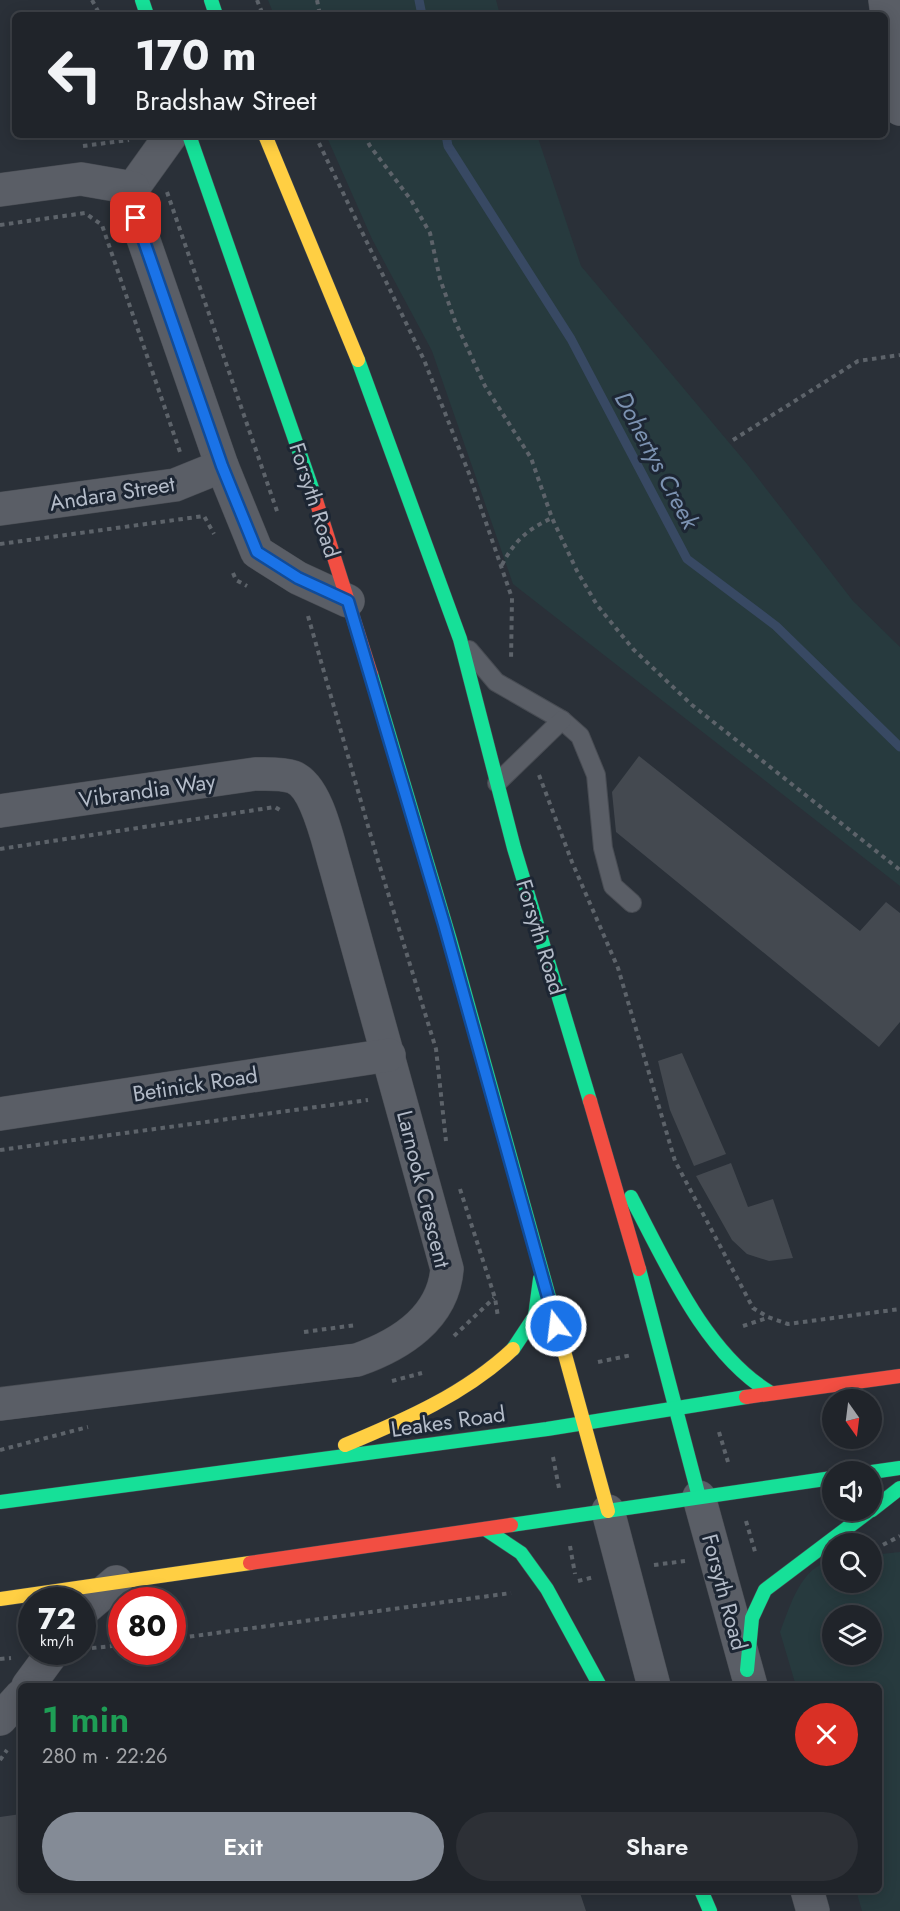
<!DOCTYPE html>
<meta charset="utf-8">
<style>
body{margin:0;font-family:Jost,sans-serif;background:#2d3036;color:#f1f3f6;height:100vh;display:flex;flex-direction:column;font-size:22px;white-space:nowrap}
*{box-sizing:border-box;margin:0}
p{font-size:20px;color:#a2a4a8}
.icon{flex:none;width:33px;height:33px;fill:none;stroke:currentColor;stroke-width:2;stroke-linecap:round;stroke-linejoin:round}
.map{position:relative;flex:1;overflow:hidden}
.details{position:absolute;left:18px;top:1683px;width:864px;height:210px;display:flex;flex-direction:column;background:#20242a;border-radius:9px;box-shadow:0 3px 15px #0003,0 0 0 2px #3d4147}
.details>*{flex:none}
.hud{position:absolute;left:12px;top:12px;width:876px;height:126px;border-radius:9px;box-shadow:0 3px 15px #0003,0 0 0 2px #3d4147;background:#20242a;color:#f1f3f6;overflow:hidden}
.needle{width:39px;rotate:166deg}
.tools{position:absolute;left:822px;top:1389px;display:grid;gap:12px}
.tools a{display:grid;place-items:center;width:60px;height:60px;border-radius:50%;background:#20242a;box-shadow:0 3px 15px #0003,0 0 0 2px #3d4147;font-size:30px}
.speed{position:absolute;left:18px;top:1587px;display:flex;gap:12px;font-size:30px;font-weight:700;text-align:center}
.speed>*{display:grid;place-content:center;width:78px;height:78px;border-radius:50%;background:#20242a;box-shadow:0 3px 15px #0003,0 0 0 2px #3d4147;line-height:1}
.speed small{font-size:15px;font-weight:400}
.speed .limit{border:9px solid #d22;background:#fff;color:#111}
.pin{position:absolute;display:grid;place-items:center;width:51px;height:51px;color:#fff;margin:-26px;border-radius:12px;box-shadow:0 3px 9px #0006}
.me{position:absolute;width:66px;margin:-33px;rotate:345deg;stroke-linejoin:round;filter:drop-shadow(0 0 4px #0008)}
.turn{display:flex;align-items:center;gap:21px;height:126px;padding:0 24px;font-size:27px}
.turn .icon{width:78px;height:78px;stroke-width:2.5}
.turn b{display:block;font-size:42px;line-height:51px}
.round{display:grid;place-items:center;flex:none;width:63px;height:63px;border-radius:32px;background:#2d3036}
.summary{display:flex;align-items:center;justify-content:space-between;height:102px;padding:0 24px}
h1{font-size:36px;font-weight:600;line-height:45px;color:#1e9e55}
.cta{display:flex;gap:12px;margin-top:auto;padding:12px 24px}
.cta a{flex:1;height:69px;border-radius:36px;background:#848b96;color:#fff;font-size:24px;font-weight:600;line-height:69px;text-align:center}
.cta a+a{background:#2d3036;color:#f1f3f6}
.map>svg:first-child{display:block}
.green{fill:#273a3e;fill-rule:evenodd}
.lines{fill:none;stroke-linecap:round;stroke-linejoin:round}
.stream{stroke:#384963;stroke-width:9}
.building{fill:#444950}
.lane-casing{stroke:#484c53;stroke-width:20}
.street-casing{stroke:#484c53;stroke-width:34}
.fast-casing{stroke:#474c53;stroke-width:15}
.slow-casing{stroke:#474c53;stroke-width:15}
.jam-casing{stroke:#474c53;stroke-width:15}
.path{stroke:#5d636a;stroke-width:4;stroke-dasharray:4.5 4.5;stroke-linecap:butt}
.lane{stroke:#5a5e66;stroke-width:18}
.street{stroke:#5a5e66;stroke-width:33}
.fast{stroke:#16e098;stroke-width:14}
.slow{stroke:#ffcf43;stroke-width:14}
.jam{stroke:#f24e42;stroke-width:14}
.route-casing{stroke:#114b97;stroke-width:15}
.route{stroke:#1a73e8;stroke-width:10}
.labels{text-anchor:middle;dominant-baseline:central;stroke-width:6;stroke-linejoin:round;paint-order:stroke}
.street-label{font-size:22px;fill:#b4bcc9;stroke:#1d2633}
.water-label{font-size:24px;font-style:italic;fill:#7c92b1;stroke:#1d2633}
</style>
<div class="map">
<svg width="900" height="1911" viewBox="0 0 900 1911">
<rect width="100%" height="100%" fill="#2a3038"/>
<g class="green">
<polygon points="268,0 496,0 500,15 274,15"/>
<polygon points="326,135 537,135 581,266 747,464 853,601 900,647 900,886 513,584 432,351 372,239"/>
<path d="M900,1552V1911H862L856,1890H879V1686H796L780,1632C790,1607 801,1565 832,1561V1582H872V1555ZM832,1616H872V1654H832Z"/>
</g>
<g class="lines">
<g class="stream">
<polyline points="419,0 422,15"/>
<polyline points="446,135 448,146 571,339 687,559 776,626 900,747"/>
</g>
</g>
<g class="building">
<polygon points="639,756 860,931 886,902 900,913 900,1022 879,1047 616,832 612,792"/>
<polygon points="682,1053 726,1154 694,1166 670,1110 658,1061"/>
<polygon points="731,1163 748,1207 773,1199 793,1258 769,1261 747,1254 732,1240 696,1176"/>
<polygon points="21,1814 21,1890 579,1890 586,1911 0,1911 0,1817"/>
</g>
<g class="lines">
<g class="lane-casing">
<g id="lane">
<polyline points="469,650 496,682 562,720 580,736 596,775 603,848 613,886 632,903"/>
<polyline points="497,783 562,720"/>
</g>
</g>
<g class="street-casing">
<g id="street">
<polyline points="885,0 900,109"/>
<polyline points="171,135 133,188 136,218 222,466 257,552 298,578 348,601"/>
<polyline points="0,190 81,179 133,188"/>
<polyline points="0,509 175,485 222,466"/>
<path d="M0,811L255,774C267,774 282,773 293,777C317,786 328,842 335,865L447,1269C443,1318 400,1345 357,1360L0,1404"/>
<polyline points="0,1114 389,1055"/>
<polyline points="699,1497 751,1686"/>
<polyline points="608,1511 654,1686"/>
<polyline points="82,1611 116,1582"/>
<polyline points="28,1686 53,1652"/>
<polyline points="0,1719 21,1696"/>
<polyline points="807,1890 813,1911"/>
</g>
</g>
<g class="fast-casing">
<g id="fast">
<polyline points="142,0 147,15"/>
<polyline points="211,0 216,15"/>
<polyline points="189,135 314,494"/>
<polyline points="358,360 460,639 514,848 590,1101"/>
<polyline points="371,674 450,940 556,1322"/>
<path d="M631,1197C666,1263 705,1354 771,1393"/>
<polyline points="639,1269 699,1497"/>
<polyline points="513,1349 535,1316 540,1279"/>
<polyline points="872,1472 900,1468"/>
<polyline points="0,1502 547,1429 746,1397"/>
<polyline points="872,1510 900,1488"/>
<polyline points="511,1525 832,1478"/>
<polyline points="485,1529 521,1553 547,1589 600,1686"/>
<polyline points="747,1670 752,1618 765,1590 871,1510"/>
<polyline points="701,1890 710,1911"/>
</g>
</g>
<g class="slow-casing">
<g id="slow">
<polyline points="265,135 358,360"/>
<polyline points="556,1322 608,1511"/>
<path d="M345,1445C405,1420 465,1394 513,1349"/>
<polyline points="0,1599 250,1563"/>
</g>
</g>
<g class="jam-casing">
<g id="jam">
<polyline points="314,494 371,674"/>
<polyline points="590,1101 639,1269"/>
<polyline points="746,1397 900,1376"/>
<polyline points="250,1563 511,1525"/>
</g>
</g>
<g class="path">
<polyline points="92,0 100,15"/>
<polyline points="257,0 263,15"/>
<polyline points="317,0 320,15"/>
<polyline points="315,135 424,360 470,476 512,598 511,661"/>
<polyline points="364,135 370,146 411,200 430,233 440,279 455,321 485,386 531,458 552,518 577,571 597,605 633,649 692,705 900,870"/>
<polyline points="83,146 129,140"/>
<polyline points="167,192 278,514"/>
<polyline points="0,225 85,213 102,225 180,452"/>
<polyline points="733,440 858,361 900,355"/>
<polyline points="0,544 204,516 214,534"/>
<path d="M502,565C514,541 528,529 552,518"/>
<polyline points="233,573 236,580 247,586"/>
<polyline points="308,616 376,854 436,1049 446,1141"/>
<polyline points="539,775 572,862 618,968 675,1161 753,1308 768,1317 788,1324 900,1309"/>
<polyline points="0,849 275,807 283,812"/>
<polyline points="0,1150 368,1100"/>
<polyline points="460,1189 495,1298 498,1317"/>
<polyline points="743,1326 767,1318"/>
<polyline points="304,1332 356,1325"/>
<polyline points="454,1336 494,1298"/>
<polyline points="598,1362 632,1355"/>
<polyline points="392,1381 422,1373"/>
<polyline points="719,1432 728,1462"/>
<polyline points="0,1450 88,1427"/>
<polyline points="553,1457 559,1488"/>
<polyline points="746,1521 756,1555"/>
<polyline points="570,1546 575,1574"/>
<polyline points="875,1549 900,1536"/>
<polyline points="654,1565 685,1561"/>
<polyline points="578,1581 594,1577"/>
<polyline points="172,1639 511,1593"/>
<polyline points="83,1649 122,1645"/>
<polyline points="0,1659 11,1658"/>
<polyline points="0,1760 7,1750"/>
</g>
<use href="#lane" class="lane"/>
<use href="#street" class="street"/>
<use href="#fast" class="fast"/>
<use href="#slow" class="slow"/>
<use href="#jam" class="jam"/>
</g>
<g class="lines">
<g class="route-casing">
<polyline id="route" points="136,218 222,466 257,552 298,578 348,601 444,924 556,1326"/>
</g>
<use href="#route" class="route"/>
</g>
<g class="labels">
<g class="street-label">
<text transform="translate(112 493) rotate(-9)">Andara Street</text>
<text transform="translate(315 500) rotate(72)">Forsyth Road</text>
<text transform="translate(147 790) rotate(-8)">Vibrandia Way</text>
<text transform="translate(541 937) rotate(73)">Forsyth Road</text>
<text transform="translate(195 1084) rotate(-9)">Betinick Road</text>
<text transform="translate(424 1189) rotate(76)">Larnook Crescent</text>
<text transform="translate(448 1421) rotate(-8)">Leakes Road</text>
<text transform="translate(725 1592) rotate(75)">Forsyth Road</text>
</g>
<g class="water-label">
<text transform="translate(657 460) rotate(62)">Dohertys Creek</text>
</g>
</g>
</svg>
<div class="tools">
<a><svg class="needle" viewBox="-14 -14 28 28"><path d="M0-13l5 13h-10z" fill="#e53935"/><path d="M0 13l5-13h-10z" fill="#a2a4a8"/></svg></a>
<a><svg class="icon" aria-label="sound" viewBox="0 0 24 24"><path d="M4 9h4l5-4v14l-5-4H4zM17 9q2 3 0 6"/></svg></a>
<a><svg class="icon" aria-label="search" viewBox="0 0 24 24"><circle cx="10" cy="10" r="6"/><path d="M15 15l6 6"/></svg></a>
<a><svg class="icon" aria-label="layers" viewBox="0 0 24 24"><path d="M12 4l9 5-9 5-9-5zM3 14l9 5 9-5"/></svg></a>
</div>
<div class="speed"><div>72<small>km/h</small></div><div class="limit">80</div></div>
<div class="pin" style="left:136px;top:218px;background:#d93025"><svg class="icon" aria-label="arrive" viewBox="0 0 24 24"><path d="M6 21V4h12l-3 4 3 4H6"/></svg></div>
<svg class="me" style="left:556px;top:1326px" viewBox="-20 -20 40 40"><circle r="17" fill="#1a73e8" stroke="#fff" stroke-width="3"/><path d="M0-11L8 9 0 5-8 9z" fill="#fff"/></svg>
<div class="hud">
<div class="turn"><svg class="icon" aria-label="left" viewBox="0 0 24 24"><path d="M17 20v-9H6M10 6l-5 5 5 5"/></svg><div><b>170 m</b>Bradshaw Street</div></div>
</div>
<section class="details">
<div class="summary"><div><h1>1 min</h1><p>280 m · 22:26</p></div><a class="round" style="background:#d93025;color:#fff"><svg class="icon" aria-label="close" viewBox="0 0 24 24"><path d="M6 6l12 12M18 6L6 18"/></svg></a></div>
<div class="cta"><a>Exit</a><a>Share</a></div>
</section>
</div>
